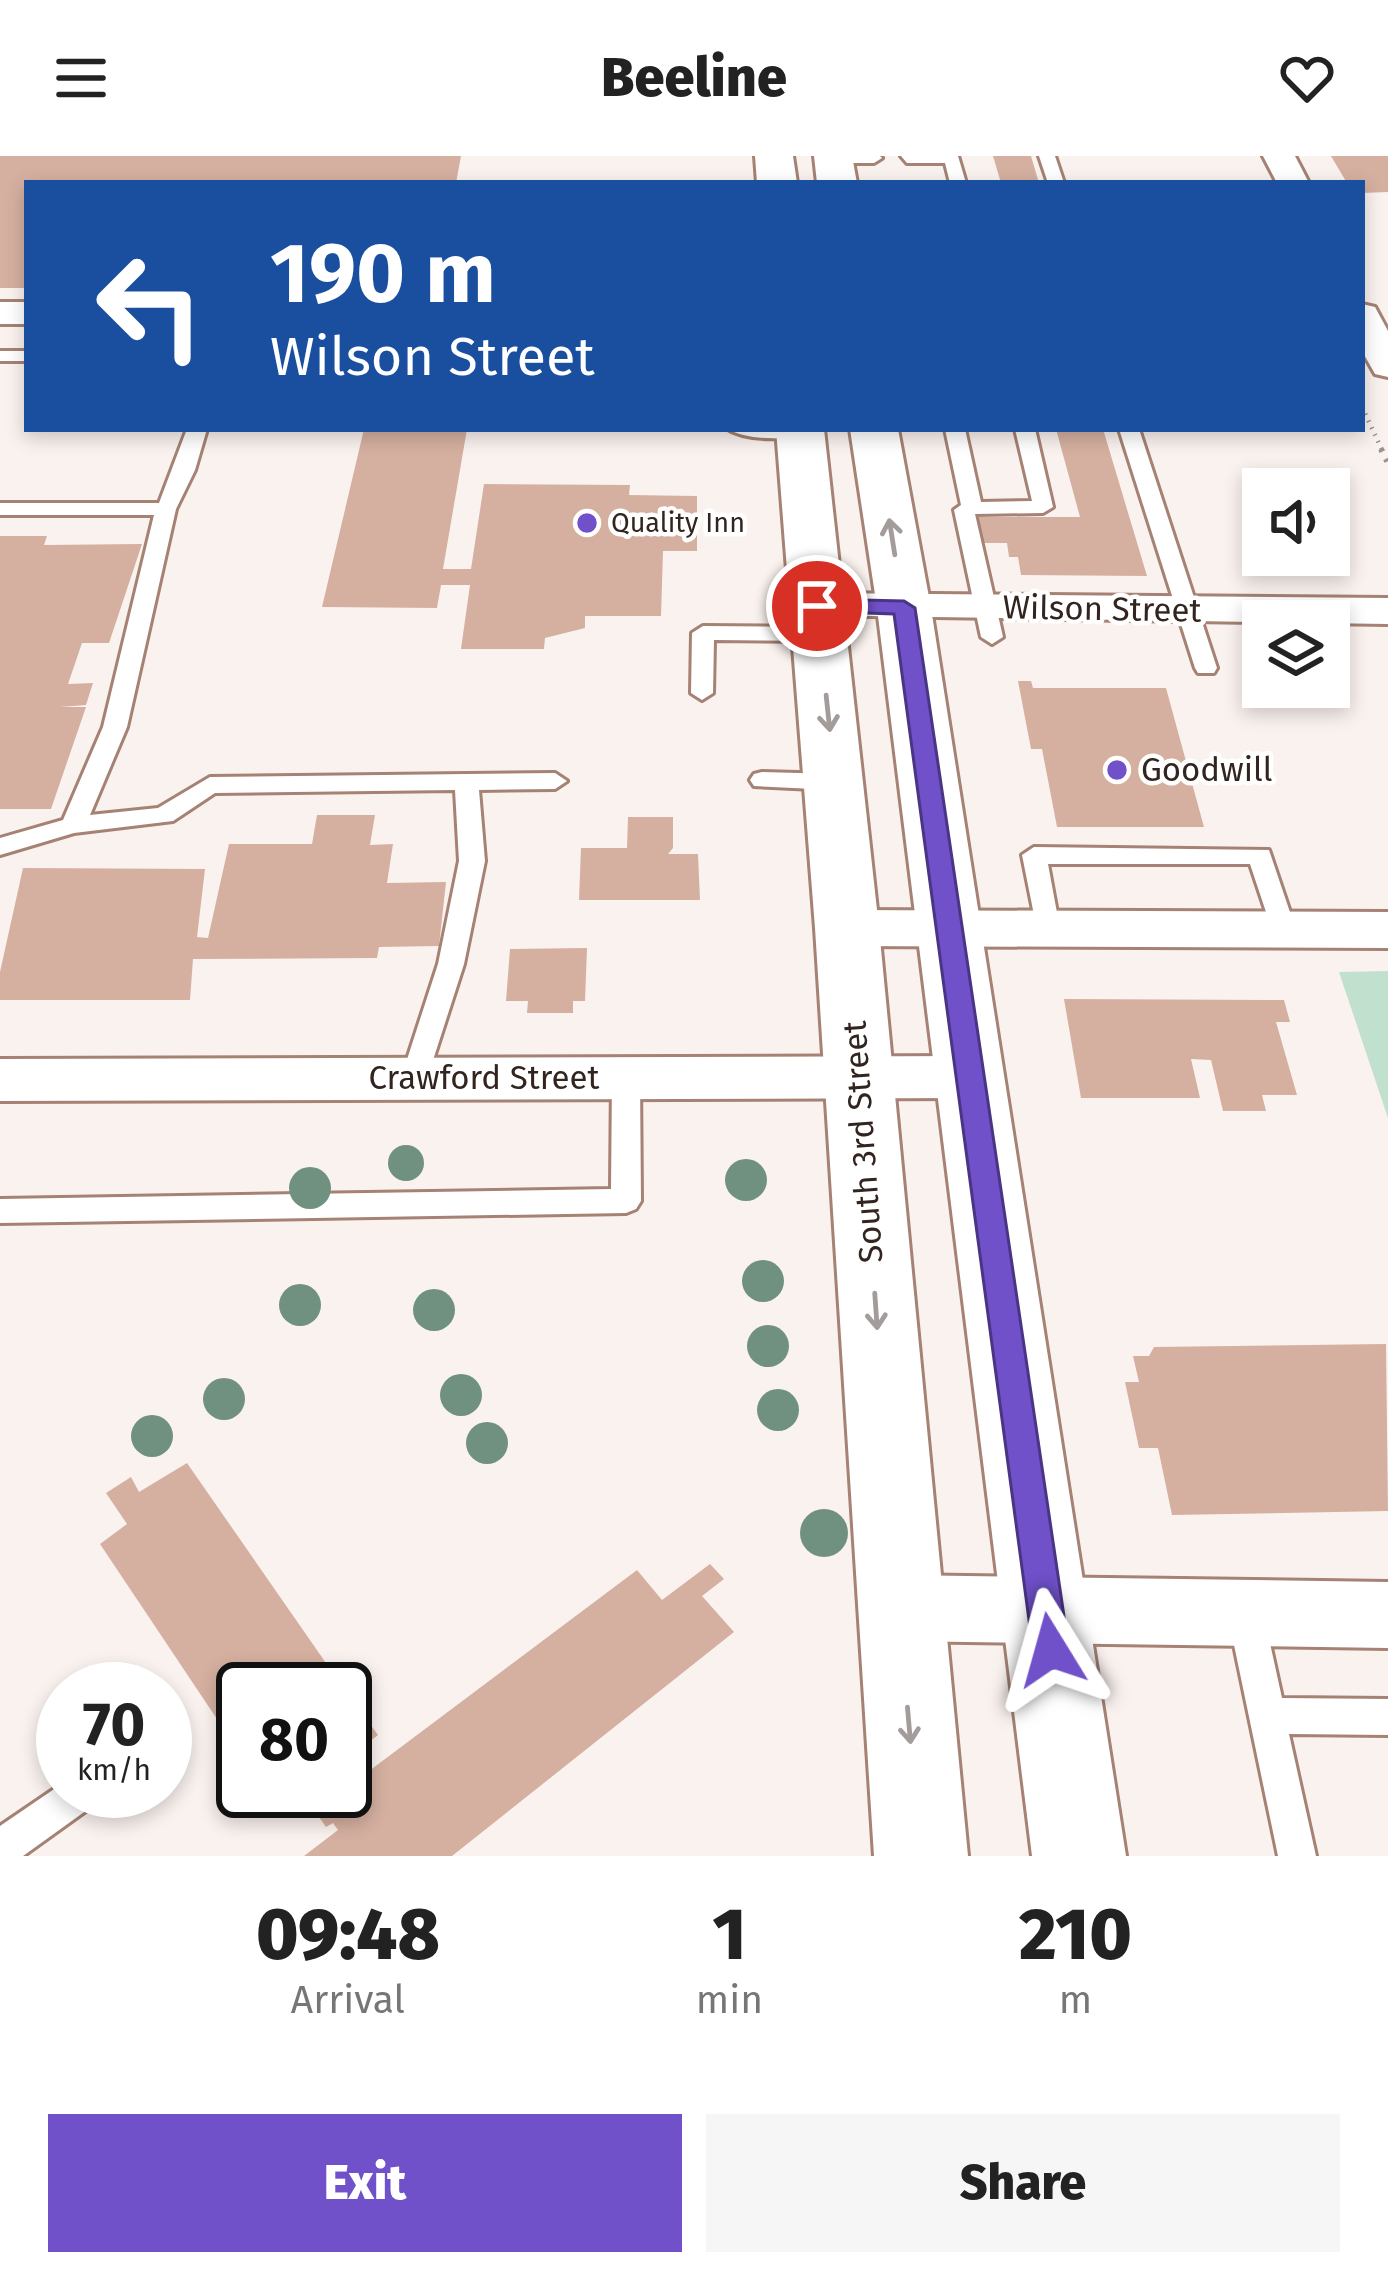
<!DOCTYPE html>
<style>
body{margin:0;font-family:"Fira Sans",sans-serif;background:#f6f6f6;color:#222;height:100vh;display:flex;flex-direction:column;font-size:45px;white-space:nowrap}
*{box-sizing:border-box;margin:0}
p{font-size:39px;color:#767676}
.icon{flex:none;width:66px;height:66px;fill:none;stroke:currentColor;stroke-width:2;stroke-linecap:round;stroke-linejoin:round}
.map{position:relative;height:1700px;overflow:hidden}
.drawer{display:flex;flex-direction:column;background:#fff;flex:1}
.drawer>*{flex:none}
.hud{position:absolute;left:24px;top:24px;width:1341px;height:252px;border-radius:0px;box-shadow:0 6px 18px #0003;background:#1a4fa0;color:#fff;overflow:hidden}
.buttons{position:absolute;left:1242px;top:312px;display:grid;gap:24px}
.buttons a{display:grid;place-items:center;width:108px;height:108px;border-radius:0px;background:#fff;box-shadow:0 6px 18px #0003;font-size:60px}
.speed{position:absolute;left:36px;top:1506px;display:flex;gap:24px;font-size:60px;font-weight:700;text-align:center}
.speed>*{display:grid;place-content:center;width:156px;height:156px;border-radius:50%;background:#fff;box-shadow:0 6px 18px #0003;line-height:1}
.speed small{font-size:30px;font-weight:400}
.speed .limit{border:6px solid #111;border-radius:18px;background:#fff;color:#111}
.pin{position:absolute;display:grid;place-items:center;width:102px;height:102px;color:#fff;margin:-51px;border:6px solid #fff;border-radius:50%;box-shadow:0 3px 12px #0007}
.me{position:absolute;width:132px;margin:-66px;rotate:352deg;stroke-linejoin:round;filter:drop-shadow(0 0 9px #0008)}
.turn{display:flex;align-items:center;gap:42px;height:252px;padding:0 48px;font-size:54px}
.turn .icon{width:156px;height:156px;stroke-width:2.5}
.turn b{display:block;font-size:84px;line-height:102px}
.eta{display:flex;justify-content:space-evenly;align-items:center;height:204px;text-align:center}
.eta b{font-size:72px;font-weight:800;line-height:84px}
.button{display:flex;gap:24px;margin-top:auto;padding:24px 48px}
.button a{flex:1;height:138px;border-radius:0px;background:#7051ca;color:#fff;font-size:48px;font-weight:800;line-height:138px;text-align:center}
.button a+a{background:#f6f6f6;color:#222}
header{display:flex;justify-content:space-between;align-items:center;height:156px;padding:0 48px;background:#fff;font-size:54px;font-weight:800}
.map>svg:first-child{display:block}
.green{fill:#c2e0ce}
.building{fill:#d5b0a0}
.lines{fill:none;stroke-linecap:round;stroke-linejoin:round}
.service-casing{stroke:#a58273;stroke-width:6}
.minor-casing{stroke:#a58273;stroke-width:6}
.trunk-casing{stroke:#a58273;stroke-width:6}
.path-far1{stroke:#9c918c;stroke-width:4.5;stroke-dasharray:1.5 6;stroke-linecap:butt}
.path{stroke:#9c918c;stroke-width:6;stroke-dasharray:3 8;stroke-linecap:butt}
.service{fill:#fff;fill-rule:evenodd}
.minor{fill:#fff;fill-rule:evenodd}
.trunk{fill:#fff;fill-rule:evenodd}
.tree{fill:#709080}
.oneway{stroke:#a39c9a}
.route{fill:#7051ca;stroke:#493583;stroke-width:3}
.poi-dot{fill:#7051ca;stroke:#fff;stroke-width:4.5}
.labels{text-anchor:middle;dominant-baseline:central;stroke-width:9;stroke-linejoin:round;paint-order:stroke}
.far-poi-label{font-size:27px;fill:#32241e;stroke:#fff;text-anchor:start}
.street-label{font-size:33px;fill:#32241e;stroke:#fff}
.poi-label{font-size:33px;fill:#32241e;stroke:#fff;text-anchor:start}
</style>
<header><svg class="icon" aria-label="menu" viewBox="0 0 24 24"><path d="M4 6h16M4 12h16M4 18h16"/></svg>Beeline<svg class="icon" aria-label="heart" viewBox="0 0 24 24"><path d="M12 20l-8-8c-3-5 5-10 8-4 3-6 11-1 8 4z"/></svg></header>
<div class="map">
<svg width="1388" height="1700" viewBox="0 0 1388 1700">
<rect width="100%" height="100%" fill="#faf2ef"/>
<polygon class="green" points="1388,815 1388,962 1339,816"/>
<g class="building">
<polygon points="0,0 461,0 456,27 27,27 27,132 0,132"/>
<polygon points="993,0 1031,0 1039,27 1001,27"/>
<polygon points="1331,0 1388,0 1388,36 1362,37 1362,27 1347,27"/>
<polygon points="364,273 467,273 443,413 471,413 484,328 630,329 629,339 697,340 697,395 663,395 661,460 585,460 585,472 545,482 544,493 461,493 470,429 441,429 437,452 322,451"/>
<polygon points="1056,273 1103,273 1147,420 1021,419 1018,401 1009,401 1007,387 973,387 967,361 1080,361"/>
<polygon points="0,380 47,380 44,389 142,388 109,487 82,487 68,528 93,527 86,549 60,551 86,551 51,653 0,653"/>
<polygon points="1018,525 1031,525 1033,532 1166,532 1204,671 1057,671 1042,593 1031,593"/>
<polygon points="317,659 375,659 370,689 393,688 387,727 446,726 439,790 379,791 377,802 193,803 190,844 0,844 0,816 23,712 205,713 197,781 208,782 229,688 312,688"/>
<polygon points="628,661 673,661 673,692 668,698 698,698 700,744 579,744 581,692 627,692"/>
<polygon points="587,792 585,845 573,845 573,857 527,857 528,845 506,845 510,793"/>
<polygon points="1064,843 1284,844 1290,866 1276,866 1297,939 1262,939 1266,955 1223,955 1211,904 1191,903 1200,942 1081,942"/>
<polygon points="1386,1188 1388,1355 1172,1359 1158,1292 1139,1292 1125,1226 1139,1226 1133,1200 1149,1200 1154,1191"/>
<polygon points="187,1307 344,1533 243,1533 243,1602 100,1388 127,1368 106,1337 131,1321 139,1336"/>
<polygon points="710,1408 724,1423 702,1440 734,1476 452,1700 304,1700 338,1674 333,1667 326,1671 302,1637 278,1654 265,1635 345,1635 345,1606 357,1624 637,1414 662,1444"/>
<polygon points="345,1534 378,1579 345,1604"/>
</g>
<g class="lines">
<g class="service-casing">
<g id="service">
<polygon points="827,0 880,0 882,2 874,7 833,7"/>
<polygon points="901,0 958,0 966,27 950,27 945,7 907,7"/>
<polygon points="1039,0 1055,0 1064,27 1048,27"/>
<rect x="0" y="195" width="27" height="10"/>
<polygon points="187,273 207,273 195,314 176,353 127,571 90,659 158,652 210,621 555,617 567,625 555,633 479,634 485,705 464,808 425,929 405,929 401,922 438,808 459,705 455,634 215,637 173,665 74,677 0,699 0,682 63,664 103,571 154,359 0,359 0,347 159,347"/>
<path d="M728,273H808L810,275C793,286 745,284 728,273Z"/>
<polygon points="945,273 965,273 981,346 1032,345 1015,273 1035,273 1053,351 1043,357 975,358 1003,481 992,488 981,481 954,354 961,349"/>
<polygon points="1119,273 1139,273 1217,512 1214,517 1198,517 1195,512"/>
<polygon points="703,470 820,471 831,478 820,485 714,484 713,537 702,544 691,537 692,477"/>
<polygon points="762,616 834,618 846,626 834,634 754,630 750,624 754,618"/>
<polygon points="1034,691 1269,694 1296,774 1292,780 1274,780 1250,708 1048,708 1060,773 1056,779 1038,779 1022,699"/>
<polygon points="626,910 636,914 640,921 641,1045 636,1053 626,1057 0,1067 0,1043 611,1033 612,921 616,914"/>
<polygon points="1246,1443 1258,1448 1264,1460 1282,1542 1388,1543 1388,1579 1289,1578 1316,1700 1278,1700 1228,1460 1234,1448"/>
<polygon points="63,1627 63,1635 90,1635 93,1641 87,1654 23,1700 0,1700 0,1670"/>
</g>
</g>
<g class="minor-casing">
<g id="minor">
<polygon points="1263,0 1295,0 1309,27 1277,27"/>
<rect x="0" y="146" width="27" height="22"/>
<polygon points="1362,148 1375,151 1388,175 1388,221 1375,218 1362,195"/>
<polygon points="817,437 1388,442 1388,468 802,459 795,450 802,441"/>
<polygon points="847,754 1388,756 1388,792 847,790 829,785 821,772 829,759"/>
<polygon points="967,900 987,906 995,921 987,936 967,942 0,945 0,903"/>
<polygon points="899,1419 1388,1426 1388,1492 899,1485 874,1476 864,1452 874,1428"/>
</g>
</g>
<g class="trunk-casing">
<g id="trunk">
<polygon points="755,0 793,0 797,27 757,27"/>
<polygon points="814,0 852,0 857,27 817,27"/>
<polygon points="776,273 824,273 879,772 968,1700 874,1700 815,772"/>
<polygon points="850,273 898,273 931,452 1126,1700 1032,1700 877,452"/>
</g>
</g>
<polyline class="path-far1" points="1362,251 1383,296"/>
<polyline class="path" points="1381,293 1388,307"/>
<use href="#service" class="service"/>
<use href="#minor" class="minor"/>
<use href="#trunk" class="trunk"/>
</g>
<g class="tree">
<circle cx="406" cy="1007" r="18"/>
<circle cx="746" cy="1024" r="21"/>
<circle cx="310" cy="1032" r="21"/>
<circle cx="763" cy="1125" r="21"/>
<circle cx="300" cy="1149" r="21"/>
<circle cx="434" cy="1154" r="21"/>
<circle cx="768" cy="1190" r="21"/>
<circle cx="461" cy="1239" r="21"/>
<circle cx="224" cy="1243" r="21"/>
<circle cx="778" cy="1254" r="21"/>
<circle cx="152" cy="1280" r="21"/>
<circle cx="487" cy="1287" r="21"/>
<circle cx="824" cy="1377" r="24"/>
</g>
<defs><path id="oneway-shaft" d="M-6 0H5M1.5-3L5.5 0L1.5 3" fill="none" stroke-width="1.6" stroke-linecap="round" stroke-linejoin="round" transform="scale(3)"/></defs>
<g class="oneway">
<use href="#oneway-shaft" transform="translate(892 381) rotate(-99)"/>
<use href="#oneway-shaft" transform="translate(828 557) rotate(84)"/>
<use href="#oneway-shaft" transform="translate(876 1155) rotate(86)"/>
<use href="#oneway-shaft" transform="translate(909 1569) rotate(85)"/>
</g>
<polygon class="route" points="817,443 904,445 915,452 1069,1494 1064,1507 1051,1512 1038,1507 1033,1494 894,458 809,455 806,450"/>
<g class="poi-dot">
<circle cx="587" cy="367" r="12"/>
<circle cx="1117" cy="614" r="12"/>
</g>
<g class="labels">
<g class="far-poi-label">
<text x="611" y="367">Quality Inn</text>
</g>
<g class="street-label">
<text transform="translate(1102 453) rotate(1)">Wilson Street</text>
<text x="484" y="922">Crawford Street</text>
<text transform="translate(863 986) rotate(-94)">South 3rd Street</text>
</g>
<g class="poi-label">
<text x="1141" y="614">Goodwill</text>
</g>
</g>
</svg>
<div class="buttons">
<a><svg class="icon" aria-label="sound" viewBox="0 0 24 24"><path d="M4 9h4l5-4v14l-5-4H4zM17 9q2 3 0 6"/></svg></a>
<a><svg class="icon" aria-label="layers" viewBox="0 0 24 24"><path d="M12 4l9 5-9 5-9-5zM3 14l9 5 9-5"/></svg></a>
</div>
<div class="speed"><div>70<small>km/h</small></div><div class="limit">80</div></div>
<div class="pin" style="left:817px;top:450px;background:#d93025"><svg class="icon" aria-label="arrive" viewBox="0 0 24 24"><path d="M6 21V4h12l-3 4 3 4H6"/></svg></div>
<svg class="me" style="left:1051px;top:1494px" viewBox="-20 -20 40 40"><path d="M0-17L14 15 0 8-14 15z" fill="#7051ca" stroke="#fff" stroke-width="4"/></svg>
<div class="hud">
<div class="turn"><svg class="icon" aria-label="left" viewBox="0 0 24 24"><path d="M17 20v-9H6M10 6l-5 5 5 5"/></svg><div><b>190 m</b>Wilson Street</div></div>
</div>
</div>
<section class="drawer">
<div class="eta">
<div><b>09:48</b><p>Arrival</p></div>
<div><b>1</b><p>min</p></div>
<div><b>210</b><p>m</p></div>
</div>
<div class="button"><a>Exit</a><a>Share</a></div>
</section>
